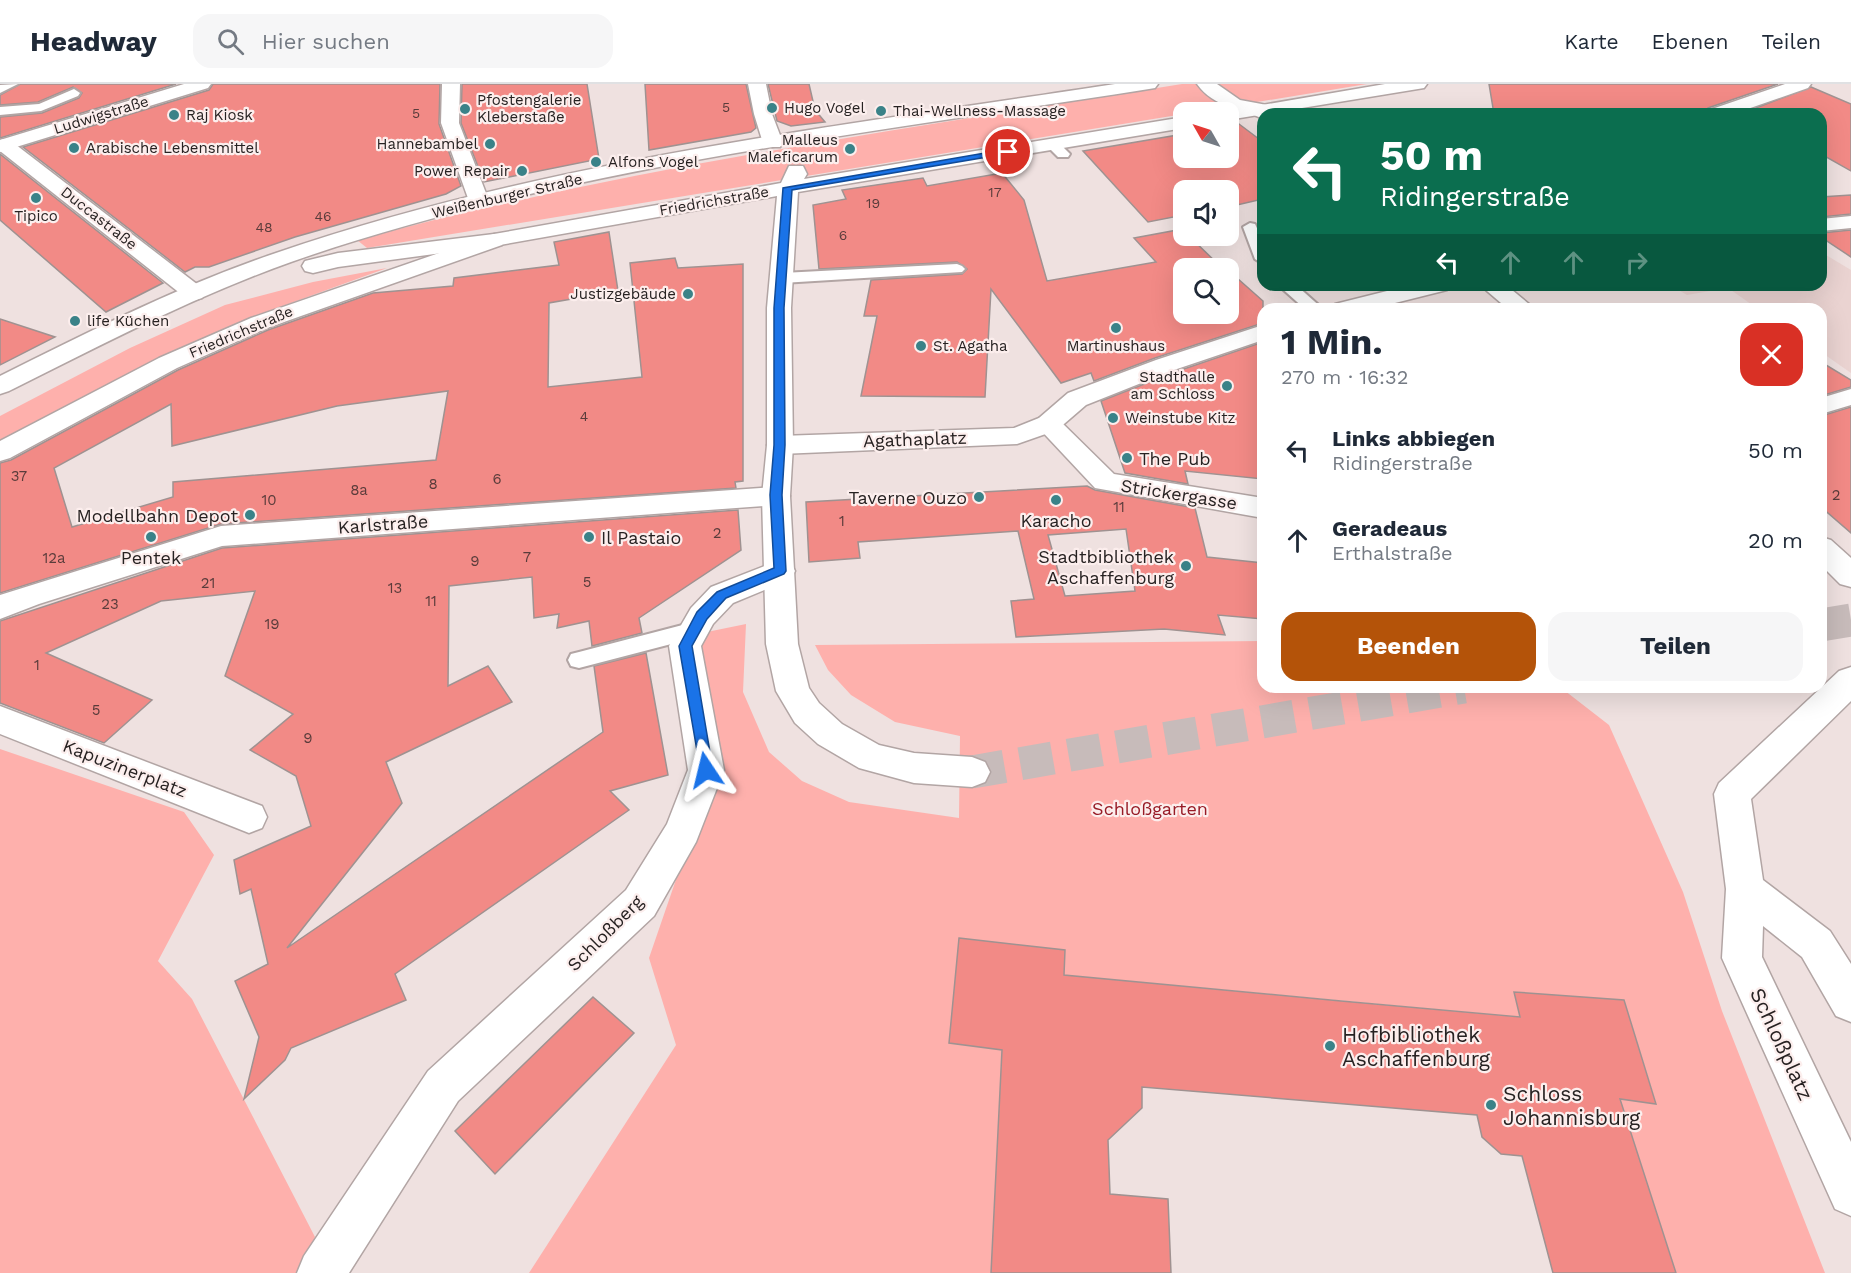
<!DOCTYPE html>
<html lang="de">
<meta charset="utf-8">
<style>
body{margin:0;font-family:"Work Sans",sans-serif;background:#f6f6f7;color:#1f2937;height:100vh;display:flex;flex-direction:column;font-size:22px;white-space:nowrap}
*{box-sizing:border-box;margin:0}
p{font-size:20px;color:#747a83}
.icon{flex:none;width:33px;height:33px;fill:none;stroke:currentColor;stroke-width:2;stroke-linecap:round;stroke-linejoin:round}
.map{position:relative;flex:1;overflow:hidden}
.details{position:absolute;left:1257px;top:219px;width:570px;height:390px;display:flex;flex-direction:column;background:#fff;border-radius:18px;box-shadow:0 6px 24px #0002}
.details>*{flex:none}
.top-card{position:absolute;left:1257px;top:24px;width:570px;height:183px;border-radius:18px;box-shadow:0 6px 24px #0002;background:#0b6e4f;color:#fff;overflow:hidden}
.needle{width:39px;rotate:309deg}
.tools{position:absolute;left:1173px;top:18px;display:grid;gap:12px}
.tools a{display:grid;place-items:center;width:66px;height:66px;border-radius:12px;background:#fff;box-shadow:0 6px 24px #0002;font-size:30px}
.pin{position:absolute;display:grid;place-items:center;width:51px;height:51px;color:#fff;margin:-26px;border:3px solid #fff;border-radius:50%;box-shadow:0 2px 6px #0007}
.me{position:absolute;width:66px;margin:-33px;rotate:350deg;stroke-linejoin:round;filter:drop-shadow(0 0 4px #0008)}
.turn{display:flex;align-items:center;gap:21px;height:126px;padding:0 24px;font-size:27px}
.turn .icon{width:78px;height:78px;stroke-width:2.5}
.turn b{display:block;font-size:42px;line-height:51px}
.lanes{display:flex;align-items:center;height:57px;padding:0 24px;background:#0003;justify-content:center;gap:30px;direction:ltr}
.lanes .off{opacity:.35}
.round{display:grid;place-items:center;flex:none;width:63px;height:63px;border-radius:18px;background:#f6f6f7}
.summary{display:flex;align-items:center;justify-content:space-between;height:102px;padding:0 24px}
h1{font-size:36px;font-weight:700;line-height:45px}
.button{display:flex;gap:12px;margin-top:auto;padding:12px 24px}
.button a{flex:1;height:69px;border-radius:18px;background:#b45309;color:#fff;font-size:24px;font-weight:700;line-height:69px;text-align:center}
.button a+a{background:#f6f6f7;color:#1f2937}
ul{padding:0;list-style:none}
li{display:flex;align-items:center;gap:18px;height:90px;padding:0 24px}
li div{flex:1}
li b{display:block;font-size:22px}
li em{font-style:normal}
header{display:flex;align-items:center;gap:36px;box-sizing:border-box;height:84px;padding:0 30px;background:#fff;border-bottom:2px solid #e0e1e3}
header strong{font-size:28px}
nav{display:flex;gap:33px;margin-inline-start:auto;font-size:21px}
.search{width:420px;height:54px;background:#f6f6f7;display:flex;align-items:center;gap:15px;box-sizing:border-box;padding:0 21px;border-radius:18px;color:#747a83;font-size:22px}
.map>svg:first-child{display:block}
.built{fill:#ead3d1}
.green{fill:#feb0ac}
.building{fill:#f28a86;stroke:#9f9291;stroke-width:1.5;fill-rule:evenodd}
.lines{fill:none;stroke-linecap:round;stroke-linejoin:round}
.secondary-tunnel{stroke:#c7bbba;stroke-width:33;stroke-dasharray:33 16;stroke-linecap:butt}
.service-casing{stroke:#b2a5a4;stroke-width:4}
.pedestrian-casing{stroke:#b2a5a4;stroke-width:3}
.minor-casing{stroke:#b2a5a4;stroke-width:3}
.tertiary-casing{stroke:#b2a5a4;stroke-width:3}
.secondary-casing{stroke:#b2a5a4;stroke-width:3}
.service{fill:#fff;fill-rule:evenodd}
.pedestrian{fill:#fff;fill-rule:evenodd}
.minor{fill:#fff;fill-rule:evenodd}
.tertiary{fill:#fff;fill-rule:evenodd}
.secondary{fill:#fff;fill-rule:evenodd}
.route{fill:#1a73e8;stroke:#114b97;stroke-width:1.5}
.poi-dot{fill:#3a8288;stroke:#fceeed;stroke-width:2}
.labels{text-anchor:middle;dominant-baseline:central;stroke-width:4.5;stroke-linejoin:round;paint-order:stroke}
.far-number-label{font-size:14px;fill:#5a3c3b}
.far-poi-label{font-size:15px;fill:#272222;stroke:#fceeed;text-anchor:start}
.far-street-label{font-size:15px;fill:#272222;stroke:#fceeed}
.number-label{font-size:15px;fill:#5a3c3b}
.street-label{font-size:18px;fill:#272222;stroke:#fceeed}
.poi-label{font-size:18px;fill:#272222;stroke:#fceeed;text-anchor:end}
.park-label{font-size:18px;fill:#971b26;stroke:#fceeed}
.near-poi-label{font-size:21px;fill:#272222;stroke:#fceeed;text-anchor:start}
.near-street-label{font-size:21px;fill:#272222;stroke:#fceeed}
</style>
<header>
<strong>Headway</strong>
<div class="search"><svg class="icon" aria-label="search" viewBox="0 0 24 24"><circle cx="10" cy="10" r="6"/><path d="M15 15l6 6"/></svg>Hier suchen</div>
<nav><a>Karte</a><a>Ebenen</a><a>Teilen</a></nav>
</header>
<div class="map">
<svg width="1851" height="1189" viewBox="0 0 1851 1189">
<rect width="100%" height="100%" fill="#efe1e0"/>
<polygon class="built" points="1821,168 1851,186 1851,289 1821,268 1821,225 1758,225 1728,204 1687,211 1670,201 1821,201"/>
<g class="green">
<path d="M1182,0H1367L367,164L357,156C627,83 906,45 1182,0Z"/>
<polygon points="387,184 247,235 161,275 0,359 0,332 130,264 225,221 313,198"/>
<polygon points="746,540 743,608 769,668 802,697 849,718 959,734 960,652 895,638 851,611 828,586 815,561 1263,557 1263,603 1560,603 1609,641 1683,808 1722,927 1825,1189 1676,1189 1620,1015 1656,1019 1624,916 1515,908 1520,933 1064,891 1065,866 960,855 949,959 1002,966 991,1189 529,1189 676,961 649,874 701,723 702,549"/>
<polygon points="0,665 184,728 214,771 158,877 192,915 315,1153 301,1189 0,1189"/>
</g>
<g class="building">
<polygon points="20,0 176,0 0,54 0,33 42,29 79,14 82,9 73,3 38,18 0,21 0,11"/>
<polygon points="213,0 440,0 439,40 461,102 446,110 295,153 209,183 195,183 185,188 23,63 209,6"/>
<polygon points="462,0 587,0 599,75 484,98 461,39"/>
<polygon points="645,0 746,0 756,44 751,48 649,66"/>
<polygon points="768,0 809,0 815,26 825,38 791,42 777,37"/>
<polygon points="1489,0 1778,0 1708,24 1704,30 1494,30"/>
<polygon points="1811,3 1851,20 1851,87 1821,70 1821,30 1740,30"/>
<polygon points="1239,40 1263,58 1263,115 1228,123 1228,106 1184,106 1184,131 1148,138 1083,67 1184,50 1184,74 1228,74 1228,42"/>
<polygon points="0,70 163,199 106,228 0,136"/>
<polygon points="1002,89 1024,116 1047,197 1156,178 1134,154 1183,145 1184,152 1189,152 1222,184 1184,184 1184,230 1228,230 1228,191 1232,195 1237,194 1263,217 1263,239 1155,274 1094,297 1091,289 1061,299 991,205 985,313 861,312 877,232 864,232 871,196 962,190 967,185 957,178 819,185 813,121 846,115 842,106 923,94 927,102"/>
<polygon points="1851,111 1851,130 1821,133 1821,113"/>
<polygon points="1851,146 1851,173 1821,153 1821,149"/>
<path d="M609,148L618,207L549,219L548,303L642,293L630,179L675,174L678,184L743,180V397L735,398L736,404L221,440L0,509V379L11,376L178,286L268,246L373,209L453,202L454,194L559,181L554,158ZM448,307L436,376L173,398V413L72,443L54,384L171,320L172,362L337,322Z"/>
<polygon points="0,235 55,253 0,281"/>
<polygon points="1263,258 1263,395 1185,387 1188,400 1125,389 1101,317 1175,288"/>
<polygon points="1821,278 1851,296 1851,303 1821,312"/>
<polygon points="1851,323 1851,449 1821,423 1821,332"/>
<path d="M1087,402L1095,406L1195,424L1207,473L1263,479V535L1218,531L1225,551L1164,545L1016,553L1011,517L1034,515L1018,447L858,458L860,474L809,478L806,418ZM1126,445L1135,507L1065,512L1048,451Z"/>
<polygon points="738,426 741,466 639,534 642,549 592,562 589,537 557,544 559,530 534,534 532,493 449,502 448,602 488,582 512,618 386,678 402,719 287,864 603,648 594,582 646,569 668,691 610,707 629,726 395,890 406,916 291,964 285,976 244,1015 259,953 235,897 268,880 251,805 240,810 234,776 311,742 296,692 250,666 293,630 225,592 255,507 161,517 46,569 152,616 104,659 0,619 0,537 222,464"/>
<polygon points="959,854 1065,866 1064,891 1341,917 1520,933 1514,908 1624,916 1656,1020 1620,1015 1676,1189 1553,1189 1522,1072 1501,1070 1482,1053 1477,1031 1142,1003 1142,1024 1108,1056 1110,1110 1168,1115 1171,1189 991,1189 1002,966 949,959"/>
<polygon points="593,913 634,949 495,1090 455,1047"/>
</g>
<g class="lines">
<g class="secondary-tunnel">
<polyline points="1821,541 1851,536"/>
<polyline points="972,688 1464,603"/>
</g>
<g class="service-casing">
<g id="service">
<polygon points="18,0 0,9 0,1"/>
<polygon points="74,5 80,9 78,12 41,27 0,31 0,23 39,20"/>
<polygon points="1052,56 1057,57 1070,70 1068,73 1058,73 1045,60"/>
<polygon points="1250,139 1255,140 1263,157 1263,180 1255,175 1243,143"/>
<polygon points="957,180 962,182 965,185 962,188 782,199 774,194 782,189"/>
<polygon points="1278,201 1296,201 1323,225 1305,225"/>
<polygon points="694,538 702,540 705,546 702,552 579,584 571,582 568,576 571,570 579,568"/>
</g>
</g>
<g class="pedestrian-casing">
<g id="pedestrian">
<polygon points="1851,305 1851,321 1821,330 1821,314"/>
<polygon points="1048,332 1057,334 1114,390 1263,414 1263,434 1095,404 1035,340 1039,334"/>
</g>
</g>
<g class="minor-casing">
<g id="minor">
<polygon points="442,0 460,0 459,39 489,117 486,121 479,123 472,121 469,117 441,39"/>
<polygon points="748,0 766,0 772,30 783,59 780,63 766,63 763,59 754,30"/>
<path d="M1197,0H1217L1240,16L1267,21L1276,30H1263V35C1241,24 1214,24 1197,0Z"/>
<polygon points="1785,0 1811,0 1808,4 1733,30 1706,30 1709,26"/>
<polygon points="4,55 11,57 202,204 205,209 202,214 194,216 186,214 0,67 0,56"/>
<polygon points="1851,132 1851,144 1821,147 1821,135"/>
<polygon points="494,150 502,151 505,156 502,161 267,244 177,284 10,374 0,377 0,357 159,274 251,234"/>
<polygon points="1411,201 1450,201 1447,206 1371,225 1331,225 1335,220"/>
<polygon points="1480,201 1506,201 1535,225 1508,225"/>
<polygon points="1263,241 1263,256 1174,286 1086,321 1057,346 1017,360 780,370 770,367 767,361 770,355 780,352 1014,344 1039,334 1068,309 1156,276"/>
<polygon points="776,403 786,405 790,412 786,419 776,421 222,462 39,520 0,535 0,511 221,442"/>
<polygon points="1821,453 1831,456 1851,474 1851,503 1840,500 1821,481"/>
<polygon points="780,476 791,479 795,487 791,495 733,519 713,540 701,562 724,686 696,758 654,832 458,1017 349,1189 297,1189 304,1172 428,987 626,806 667,740 688,686 669,562 691,524 711,503"/>
<polygon points="1851,583 1851,617 1751,715 1763,796 1830,847 1851,880 1851,938 1836,932 1802,873 1763,842 1762,873 1851,1058 1851,1132 1835,1125 1722,874 1726,805 1714,710 1719,699 1839,587"/>
<polygon points="0,622 262,722 267,733 262,744 249,749 0,650"/>
</g>
</g>
<g class="tertiary-casing">
<polygon id="tertiary" points="184,0 211,0 208,4 0,68 0,56"/>
</g>
<g class="secondary-casing">
<g id="secondary">
<path d="M1115,0H1158L1155,4L1149,5C865,50 562,83 291,178C193,213 101,261 9,307L0,310V292C90,247 181,201 276,169C547,76 834,43 1115,0Z"/>
<polygon points="1385,0 1427,0 1424,4 1418,5 1228,36 1228,28 1221,28"/>
<polygon points="1184,33 1184,44 798,108 791,224 793,361 790,412 798,560 809,604 819,619 842,640 879,661 914,669 972,673 985,678 990,688 985,698 972,703 914,699 859,684 818,660 795,639 776,607 766,560 762,412 767,361 767,224 777,112 494,162 338,183 313,189 305,187 302,182 305,177 338,169 494,150 781,99 789,82 803,82 807,90 804,95"/>
</g>
</g>
<use href="#service" class="service"/>
<use href="#pedestrian" class="pedestrian"/>
<use href="#minor" class="minor"/>
<use href="#tertiary" class="tertiary"/>
<use href="#secondary" class="secondary"/>
</g>
<polygon class="route" points="1008,65 1012,68 1011,69 792,106 784,224 785,361 782,411 786,487 784,490 726,514 707,535 692,562 713,686 711,690 701,690 679,562 697,528 717,508 774,484 770,411 774,361 774,224 783,104"/>
<g class="poi-dot">
<circle cx="772" cy="24" r="6"/>
<circle cx="465" cy="25" r="6"/>
<circle cx="881" cy="27" r="6"/>
<circle cx="174" cy="31" r="6"/>
<circle cx="490" cy="60" r="6"/>
<circle cx="74" cy="64" r="6"/>
<circle cx="850" cy="65" r="6"/>
<circle cx="596" cy="78" r="6"/>
<circle cx="522" cy="87" r="6"/>
<circle cx="36" cy="114" r="6"/>
<circle cx="688" cy="210" r="6"/>
<circle cx="75" cy="237" r="6"/>
<circle cx="1116" cy="244" r="6"/>
<circle cx="921" cy="262" r="6"/>
<circle cx="1227" cy="302" r="6"/>
<circle cx="1113" cy="334" r="6"/>
<circle cx="1127" cy="374" r="6"/>
<circle cx="979" cy="413" r="6"/>
<circle cx="1056" cy="416" r="6"/>
<circle cx="250" cy="431" r="6"/>
<circle cx="151" cy="453" r="6"/>
<circle cx="589" cy="453" r="6"/>
<circle cx="1186" cy="482" r="6"/>
<circle cx="1330" cy="962" r="6"/>
<circle cx="1491" cy="1021" r="6"/>
</g>
<g class="labels">
<g class="far-number-label">
<text x="726" y="23">5</text>
<text x="416" y="29">5</text>
<text x="995" y="108">17</text>
<text x="873" y="119">19</text>
<text x="323" y="132">46</text>
<text x="264" y="143">48</text>
<text x="843" y="151">6</text>
<text x="584" y="332">4</text>
</g>
<g class="far-poi-label">
<text x="477" y="16">Pfostengalerie<tspan x="477" dy="17">Kleberstaße</tspan></text>
<text x="784" y="24">Hugo Vogel</text>
<text x="893" y="27">Thai-Wellness-Massage</text>
<text x="186" y="31">Raj Kiosk</text>
<text x="838" y="56" text-anchor="end">Malleus<tspan x="838" dy="17">Maleficarum</tspan></text>
<text x="478" y="60" text-anchor="end">Hannebambel</text>
<text x="86" y="64">Arabische Lebensmittel</text>
<text x="608" y="78">Alfons Vogel</text>
<text x="510" y="87" text-anchor="end">Power Repair</text>
<text x="36" y="132" text-anchor="middle">Tipico</text>
<text x="676" y="210" text-anchor="end">Justizgebäude</text>
<text x="87" y="237">life Küchen</text>
<text x="933" y="262">St. Agatha</text>
<text x="1116" y="262" text-anchor="middle">Martinushaus</text>
<text x="1215" y="293" text-anchor="end">Stadthalle<tspan x="1215" dy="17">am Schloss</tspan></text>
<text x="1125" y="334">Weinstube Kitz</text>
</g>
<g class="far-street-label">
<text transform="translate(101 31) rotate(-17)">Ludwigstraße</text>
<text transform="translate(507 112) rotate(-13)">Weißenburger Straße</text>
<text transform="translate(714 117) rotate(-10)">Friedrichstraße</text>
<text transform="translate(99 134) rotate(38)">Duccastraße</text>
<text transform="translate(241 248) rotate(-23)">Friedrichstraße</text>
</g>
<g class="number-label">
<text x="19" y="392">37</text>
<text x="497" y="395">6</text>
<text x="433" y="400">8</text>
<text x="359" y="406">8a</text>
<text x="1836" y="411">2</text>
<text x="269" y="416">10</text>
<text x="1119" y="423">11</text>
<text x="842" y="437">1</text>
<text x="717" y="449">2</text>
<text x="527" y="473">7</text>
<text x="54" y="474">12a</text>
<text x="475" y="477">9</text>
<text x="587" y="498">5</text>
<text x="208" y="499">21</text>
<text x="395" y="504">13</text>
<text x="431" y="517">11</text>
<text x="110" y="520">23</text>
<text x="272" y="540">19</text>
<text x="37" y="581">1</text>
<text x="96" y="626">5</text>
<text x="308" y="654">9</text>
</g>
<g class="street-label">
<text transform="translate(915 355) rotate(-2)">Agathaplatz</text>
<text transform="translate(1179 410) rotate(9)">Strickergasse</text>
<text transform="translate(383 440) rotate(-4)">Karlstraße</text>
<text transform="translate(125 684) rotate(21)">Kapuzinerplatz</text>
<text transform="translate(605 849) rotate(-45)">Schloßberg</text>
</g>
<g class="poi-label">
<text x="1139" y="374" text-anchor="start">The Pub</text>
<text x="967" y="413">Taverne Ouzo</text>
<text x="238" y="431">Modellbahn Depot</text>
<text x="1056" y="436" text-anchor="middle">Karacho</text>
<text x="601" y="453" text-anchor="start">Il Pastaio</text>
<text x="1174" y="472">Stadtbibliothek<tspan x="1174" dy="21">Aschaffenburg</tspan></text>
<text x="151" y="473" text-anchor="middle">Pentek</text>
</g>
<g class="park-label">
<text x="1150" y="724">Schloßgarten</text>
</g>
<g class="near-poi-label">
<text x="1342" y="950">Hofbibliothek<tspan x="1342" dy="24">Aschaffenburg</tspan></text>
<text x="1503" y="1009">Schloss<tspan x="1503" dy="24">Johannisburg</tspan></text>
</g>
<g class="near-street-label">
<text transform="translate(1782 960) rotate(65)">Schloßplatz</text>
</g>
</g>
</svg>
<div class="tools">
<a><svg class="needle" viewBox="-14 -14 28 28"><path d="M0-13l5 13h-10z" fill="#e53935"/><path d="M0 13l5-13h-10z" fill="#747a83"/></svg></a>
<a><svg class="icon" aria-label="sound" viewBox="0 0 24 24"><path d="M4 9h4l5-4v14l-5-4H4zM17 9q2 3 0 6"/></svg></a>
<a><svg class="icon" aria-label="search" viewBox="0 0 24 24"><circle cx="10" cy="10" r="6"/><path d="M15 15l6 6"/></svg></a>
</div>
<div class="pin" style="left:1008px;top:68px;background:#d93025"><svg class="icon" aria-label="arrive" viewBox="0 0 24 24"><path d="M6 21V4h12l-3 4 3 4H6"/></svg></div>
<svg class="me" style="left:706px;top:686px" viewBox="-20 -20 40 40"><path d="M0-17L14 15 0 8-14 15z" fill="#1a73e8" stroke="#fff" stroke-width="4"/></svg>
<div class="top-card">
<div class="turn"><svg class="icon" aria-label="left" viewBox="0 0 24 24"><path d="M17 20v-9H6M10 6l-5 5 5 5"/></svg><div><b>50 m</b>Ridingerstraße</div></div>
<div class="lanes"><svg class="icon" aria-label="left" viewBox="0 0 24 24"><path d="M17 20v-9H6M10 6l-5 5 5 5"/></svg><svg class="icon off" aria-label="ahead" viewBox="0 0 24 24"><path d="M12 20V5M6 11l6-6 6 6"/></svg><svg class="icon off" aria-label="ahead" viewBox="0 0 24 24"><path d="M12 20V5M6 11l6-6 6 6"/></svg><svg class="icon off" aria-label="right" viewBox="0 0 24 24"><path d="M7 20v-9h11M14 6l5 5-5 5"/></svg></div>
</div>
<section class="details">
<div class="summary"><div><h1>1 Min.</h1><p>270 m · 16:32</p></div><a class="round" style="background:#d93025;color:#fff"><svg class="icon" aria-label="close" viewBox="0 0 24 24"><path d="M6 6l12 12M18 6L6 18"/></svg></a></div>
<ul>
<li><svg class="icon" aria-label="left" viewBox="0 0 24 24"><path d="M17 20v-9H6M10 6l-5 5 5 5"/></svg><div><b>Links abbiegen</b><p>Ridingerstraße</p></div><em>50 m</em></li>
<li><svg class="icon" aria-label="ahead" viewBox="0 0 24 24"><path d="M12 20V5M6 11l6-6 6 6"/></svg><div><b>Geradeaus</b><p>Erthalstraße</p></div><em>20 m</em></li>
</ul>
<div class="button"><a>Beenden</a><a>Teilen</a></div>
</section>
</div>
